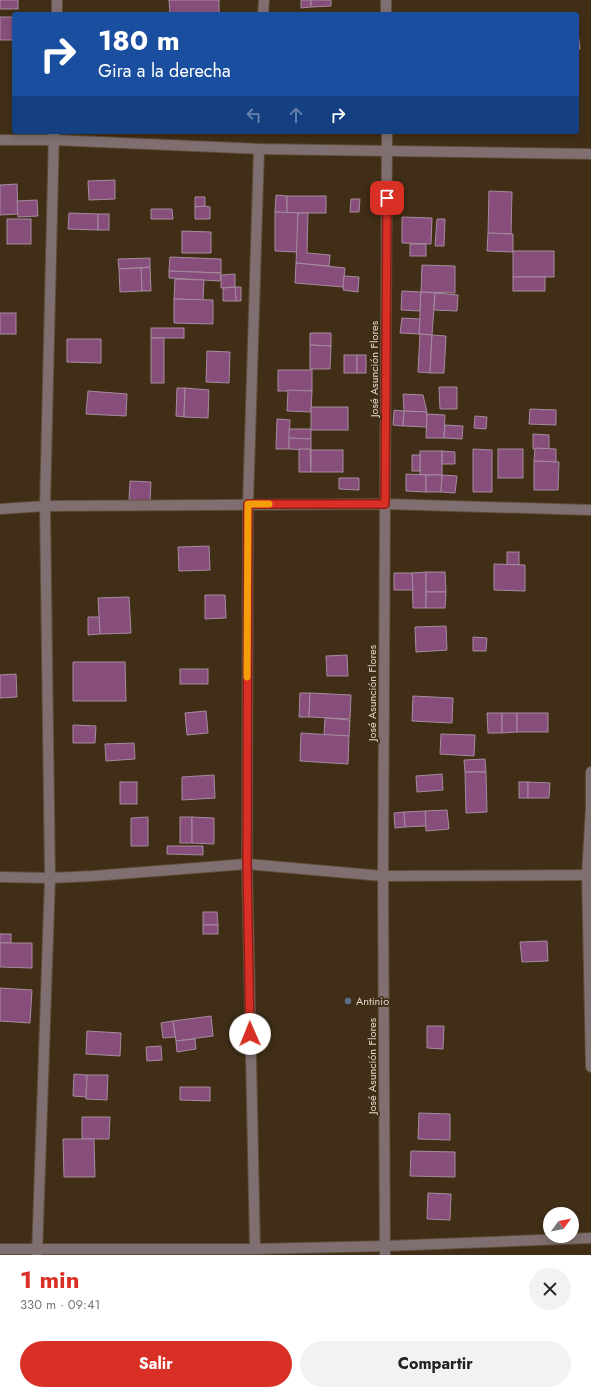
<!DOCTYPE html>
<html lang="es">
<meta charset="utf-8">
<style>
body{margin:0;font-family:Jost,sans-serif;background:#f2f2f2;color:#222;height:100vh;display:flex;flex-direction:column;font-size:15px;white-space:nowrap}
*{box-sizing:border-box;margin:0}
p{font-size:13px;color:#767676}
.icon{flex:none;width:22px;height:22px;fill:none;stroke:currentColor;stroke-width:2;stroke-linecap:round;stroke-linejoin:round}
.map{position:relative;height:1255px;overflow:hidden}
.panel{display:flex;flex-direction:column;background:#fff;flex:1}
.panel>*{flex:none}
.hud{position:absolute;left:12px;top:12px;width:567px;height:122px;border-radius:4px;box-shadow:0 2px 6px #0003;background:#1a4fa0;color:#fff;overflow:hidden}
.needle{width:26px;rotate:58deg}
.tools{position:absolute;left:543px;top:1207px;display:grid;gap:8px}
.tools a{display:grid;place-items:center;width:36px;height:36px;border-radius:50%;background:#fff;box-shadow:0 2px 6px #0003;font-size:20px}
.pin{position:absolute;display:grid;place-items:center;width:34px;height:34px;color:#fff;margin:-17px;border-radius:8px;box-shadow:0 2px 6px #0006}
.me{position:absolute;width:44px;margin:-22px;rotate:359deg;stroke-linejoin:round;filter:drop-shadow(0 0 3px #0008)}
.turn{display:flex;align-items:center;gap:14px;height:84px;padding:0 20px;font-size:18px}
.turn .icon{width:52px;height:52px;stroke-width:2.5}
.turn b{display:block;font-size:28px;line-height:34px}
.lanes{display:flex;align-items:center;height:38px;padding:0 20px;background:#0003;justify-content:center;gap:20px;direction:ltr}
.lanes .off{opacity:.35}
.round{display:grid;place-items:center;flex:none;width:42px;height:42px;border-radius:21px;background:#f2f2f2}
.headline{display:flex;align-items:center;justify-content:space-between;height:68px;padding:0 20px}
h1{font-size:24px;font-weight:700;line-height:30px;color:#d93025}
.cta{display:flex;gap:8px;margin-top:auto;padding:8px 20px}
.cta a{flex:1;height:46px;border-radius:24px;background:#d93025;color:#fff;font-size:16px;font-weight:700;line-height:46px;text-align:center}
.cta a+a{background:#f2f2f2;color:#222}
.map>svg:first-child{display:block}
.building{fill:#874e7b;stroke:#a68b9f}
.lines{fill:none;stroke-linecap:round;stroke-linejoin:round}
.minor-casing{stroke:#5d4c37;stroke-width:12}
.minor{stroke:#7f6f70;stroke-width:10}
.route-casing{stroke:#8d1f18;stroke-width:10}
.route{stroke:#d93025;stroke-width:7}
.slow{stroke:#f59e0b;stroke-width:7}
.service-dot{fill:#5c6f8a;stroke:#402e17;stroke-width:1.5}
.labels{text-anchor:middle;dominant-baseline:central;stroke-width:4;stroke-linejoin:round;paint-order:stroke}
.street-label{font-size:11px;fill:#e0d5c8;stroke:#402e17}
.poi-label{font-size:11px;fill:#e0d5c8;stroke:#402e17;text-anchor:start}
</style>
<div class="map">
<svg width="591" height="1255" viewBox="0 0 591 1255">
<rect width="100%" height="100%" fill="#402e17"/>
<g class="building">
<rect x="0" y="0" width="18" height="9"/>
<polygon points="169,0 219,0 219,13 170,14"/>
<polygon points="301,0 311,0 311,7 301,8"/>
<polygon points="311,0 331,0 331,6 311,7"/>
<rect x="0" y="17" width="14" height="23"/>
<polygon points="577,25 580,49 577,49"/>
<polygon points="115,180 115,199 89,200 88,181"/>
<polygon points="17,184 18,214 0,215 0,185"/>
<polygon points="489,191 512,192 511,234 488,233"/>
<polygon points="276,195 287,196 287,213 275,212"/>
<rect x="287" y="196" width="39" height="17"/>
<polygon points="195,197 205,197 205,206 195,207"/>
<polygon points="351,199 360,199 359,212 350,212"/>
<polygon points="37,200 38,216 18,217 17,201"/>
<polygon points="205,206 210,207 210,219 195,219 195,207"/>
<polygon points="151,209 172,209 173,219 151,219"/>
<polygon points="275,212 298,213 297,252 275,251"/>
<polygon points="69,213 98,214 98,230 68,229"/>
<polygon points="298,213 308,213 307,253 330,255 329,266 296,263"/>
<rect x="98" y="214" width="11" height="16"/>
<polygon points="402,217 432,218 431,244 402,243"/>
<rect x="7" y="219" width="24" height="25"/>
<polygon points="437,219 445,219 444,246 435,246"/>
<polygon points="182,231 211,232 211,253 182,253"/>
<polygon points="488,233 513,234 513,252 487,251"/>
<rect x="410" y="244" width="16" height="12"/>
<rect x="513" y="251" width="41" height="26"/>
<polygon points="170,257 221,259 221,273 169,271"/>
<polygon points="150,258 150,267 119,269 118,259"/>
<polygon points="296,263 345,268 343,287 295,283"/>
<polygon points="422,265 455,266 455,293 421,292"/>
<polygon points="150,267 151,291 142,291 141,268"/>
<polygon points="141,268 142,291 120,292 119,269"/>
<polygon points="169,271 221,273 220,281 169,278"/>
<polygon points="235,274 235,287 221,288 221,275"/>
<polygon points="344,276 359,277 358,292 343,290"/>
<rect x="513" y="277" width="32" height="14"/>
<polygon points="175,279 204,280 203,300 174,299"/>
<polygon points="235,287 241,287 241,301 236,301"/>
<polygon points="235,287 236,301 223,301 223,288"/>
<polygon points="402,291 421,292 420,311 401,310"/>
<polygon points="421,292 435,293 432,335 419,334"/>
<polygon points="435,293 458,295 457,311 434,310"/>
<polygon points="174,299 213,300 213,324 174,323"/>
<rect x="0" y="313" width="16" height="21"/>
<polygon points="402,318 420,319 419,334 400,333"/>
<rect x="151" y="328" width="33" height="10"/>
<polygon points="310,333 331,333 331,346 310,345"/>
<polygon points="420,334 432,335 430,373 418,372"/>
<polygon points="432,335 446,336 444,373 430,373"/>
<rect x="151" y="338" width="13" height="45"/>
<polygon points="67,339 101,339 101,363 67,362"/>
<polygon points="310,345 331,346 330,369 310,369"/>
<polygon points="207,351 230,352 229,383 206,382"/>
<rect x="344" y="355" width="13" height="18"/>
<rect x="357" y="355" width="9" height="18"/>
<rect x="278" y="370" width="34" height="21"/>
<polygon points="439,387 457,387 457,409 440,409"/>
<polygon points="177,388 185,388 184,417 176,416"/>
<polygon points="185,388 209,390 208,418 184,417"/>
<polygon points="288,390 312,391 311,412 287,411"/>
<polygon points="88,391 127,394 126,416 86,414"/>
<polygon points="403,394 423,395 427,412 404,411"/>
<rect x="311" y="407" width="37" height="23"/>
<polygon points="530,409 556,410 556,425 529,424"/>
<polygon points="394,410 404,411 403,426 393,425"/>
<polygon points="404,411 427,412 427,427 403,426"/>
<polygon points="427,414 445,415 444,438 426,438"/>
<polygon points="475,416 487,417 486,429 474,428"/>
<polygon points="277,419 290,420 289,449 276,449"/>
<polygon points="445,425 463,426 462,439 444,438"/>
<polygon points="289,429 311,429 311,439 289,438"/>
<polygon points="533,434 549,435 549,449 533,449"/>
<polygon points="289,438 311,439 311,450 289,449"/>
<polygon points="535,448 556,449 556,462 534,461"/>
<polygon points="299,449 310,449 311,472 299,472"/>
<polygon points="473,449 492,450 492,492 473,492"/>
<rect x="498" y="449" width="25" height="29"/>
<rect x="311" y="450" width="32" height="22"/>
<rect x="420" y="451" width="22" height="24"/>
<polygon points="442,451 455,452 455,464 442,464"/>
<rect x="412" y="455" width="8" height="16"/>
<polygon points="534,461 559,462 558,490 534,490"/>
<polygon points="406,474 426,475 426,492 406,491"/>
<polygon points="426,475 442,475 441,492 426,492"/>
<polygon points="442,475 457,476 455,493 441,492"/>
<polygon points="339,478 359,478 359,490 339,489"/>
<polygon points="130,481 151,482 150,501 129,500"/>
<polygon points="209,546 210,570 179,571 178,547"/>
<rect x="507" y="552" width="12" height="13"/>
<polygon points="494,564 525,565 525,591 494,590"/>
<polygon points="426,572 426,608 413,608 412,573"/>
<polygon points="426,572 445,572 446,592 426,592"/>
<polygon points="394,573 412,573 413,590 394,590"/>
<polygon points="426,592 446,592 445,608 426,608"/>
<polygon points="205,595 225,595 226,618 205,619"/>
<polygon points="129,597 131,633 100,634 98,598"/>
<polygon points="88,617 99,617 100,634 88,635"/>
<polygon points="446,626 447,650 416,652 415,627"/>
<polygon points="473,637 487,638 486,651 473,651"/>
<polygon points="347,655 348,676 327,676 326,656"/>
<polygon points="73,662 125,662 126,701 73,701"/>
<rect x="180" y="669" width="28" height="15"/>
<polygon points="16,674 17,697 0,698 0,675"/>
<polygon points="300,693 310,693 309,717 299,717"/>
<polygon points="310,693 351,695 350,719 309,717"/>
<polygon points="413,696 453,698 452,723 412,721"/>
<polygon points="206,711 208,733 187,735 185,713"/>
<polygon points="487,713 502,713 502,733 488,733"/>
<polygon points="502,713 517,713 517,732 502,733"/>
<rect x="517" y="713" width="31" height="19"/>
<polygon points="325,718 350,720 349,736 324,735"/>
<polygon points="73,725 96,726 95,743 73,743"/>
<polygon points="301,733 349,736 348,764 300,761"/>
<polygon points="441,734 475,735 474,756 440,754"/>
<polygon points="134,743 135,759 106,761 105,744"/>
<polygon points="485,759 486,772 465,772 464,760"/>
<polygon points="465,772 486,772 487,812 466,813"/>
<polygon points="442,774 443,790 417,792 416,776"/>
<polygon points="214,775 215,798 182,800 182,777"/>
<rect x="120" y="782" width="17" height="22"/>
<rect x="519" y="782" width="9" height="16"/>
<polygon points="528,782 550,783 549,798 528,798"/>
<polygon points="447,810 449,829 426,831 425,811"/>
<polygon points="425,811 426,826 405,827 404,812"/>
<polygon points="404,812 405,827 395,828 394,813"/>
<polygon points="148,817 148,846 131,846 131,818"/>
<rect x="180" y="817" width="12" height="26"/>
<polygon points="192,817 214,818 214,844 192,843"/>
<polygon points="167,846 203,846 203,855 167,854"/>
<polygon points="203,912 217,912 218,925 203,925"/>
<rect x="203" y="925" width="15" height="9"/>
<rect x="0" y="934" width="11" height="9"/>
<polygon points="547,941 548,961 522,962 520,942"/>
<polygon points="0,943 32,943 32,968 0,967"/>
<polygon points="0,988 32,990 30,1023 0,1021"/>
<polygon points="211,1016 213,1036 176,1041 173,1021"/>
<polygon points="173,1021 175,1037 163,1038 161,1023"/>
<polygon points="427,1026 444,1026 443,1049 427,1048"/>
<polygon points="87,1031 121,1033 120,1056 86,1054"/>
<polygon points="195,1039 196,1049 177,1052 176,1041"/>
<polygon points="161,1046 162,1060 147,1061 146,1047"/>
<polygon points="74,1074 87,1075 86,1097 73,1096"/>
<polygon points="87,1075 108,1075 107,1100 86,1099"/>
<polygon points="180,1087 210,1087 210,1101 180,1100"/>
<polygon points="419,1113 450,1114 450,1140 418,1139"/>
<polygon points="82,1117 110,1117 109,1139 82,1139"/>
<polygon points="63,1139 94,1139 95,1177 64,1177"/>
<polygon points="411,1151 455,1152 455,1177 410,1176"/>
<polygon points="428,1193 451,1194 450,1220 427,1219"/>
</g>
<g class="lines">
<g class="minor-casing">
<g id="minor">
<polyline points="386,0 386,14"/>
<polyline points="57,14 57,0"/>
<polyline points="263,14 264,0"/>
<polyline points="0,140 54,140 259,149 591,154"/>
<polyline points="0,509 45,506 385,504 591,510"/>
<polyline points="591,772 591,807 587,875 591,1067"/>
<polyline points="0,877 50,878 93,876 247,864 383,876 591,875"/>
<polyline points="0,1249 255,1249 385,1246 591,1238"/>
<polyline points="255,1249 247,864 248,504 259,149"/>
<polyline points="37,1255 50,878 45,506 54,132"/>
<polyline points="385,1255 383,876 387,132"/>
</g>
</g>
<use href="#minor" class="minor"/>
</g>
<g class="lines">
<g class="route-casing">
<polyline id="route" points="250,1034 247,864 248,504 385,504 387,198"/>
</g>
<use href="#route" class="route"/>
<polyline class="slow" points="247,677 248,504 269,504"/>
</g>
<circle class="service-dot" cx="348" cy="1001" r="4"/>
<g class="labels">
<g class="street-label">
<text transform="translate(374 369) rotate(-90)">José Asunción Flores</text>
<text transform="translate(372 693) rotate(-90)">José Asunción Flores</text>
<text transform="translate(372 1066) rotate(-90)">José Asunción Flores</text>
</g>
<g class="poi-label">
<text x="356" y="1001">Antinio</text>
</g>
</g>
</svg>
<div class="tools">
<a><svg class="needle" viewBox="-14 -14 28 28"><path d="M0-13l5 13h-10z" fill="#e53935"/><path d="M0 13l5-13h-10z" fill="#767676"/></svg></a>
</div>
<div class="pin" style="left:387px;top:198px;background:#d93025"><svg class="icon" aria-label="arrive" viewBox="0 0 24 24"><path d="M6 21V4h12l-3 4 3 4H6"/></svg></div>
<svg class="me" style="left:250px;top:1034px" viewBox="-20 -20 40 40"><circle r="19" fill="#fff"/><path d="M0-13L10 11 0 6-10 11z" fill="#d93025"/></svg>
<div class="hud">
<div class="turn"><svg class="icon" aria-label="right" viewBox="0 0 24 24"><path d="M7 20v-9h11M14 6l5 5-5 5"/></svg><div><b>180 m</b>Gira a la derecha</div></div>
<div class="lanes"><svg class="icon off" aria-label="left" viewBox="0 0 24 24"><path d="M17 20v-9H6M10 6l-5 5 5 5"/></svg><svg class="icon off" aria-label="ahead" viewBox="0 0 24 24"><path d="M12 20V5M6 11l6-6 6 6"/></svg><svg class="icon" aria-label="right" viewBox="0 0 24 24"><path d="M7 20v-9h11M14 6l5 5-5 5"/></svg></div>
</div>
</div>
<section class="panel">
<div class="headline"><div><h1>1 min</h1><p>330 m · 09:41</p></div><a class="round"><svg class="icon" aria-label="close" viewBox="0 0 24 24"><path d="M6 6l12 12M18 6L6 18"/></svg></a></div>
<div class="cta"><a>Salir</a><a>Compartir</a></div>
</section>
